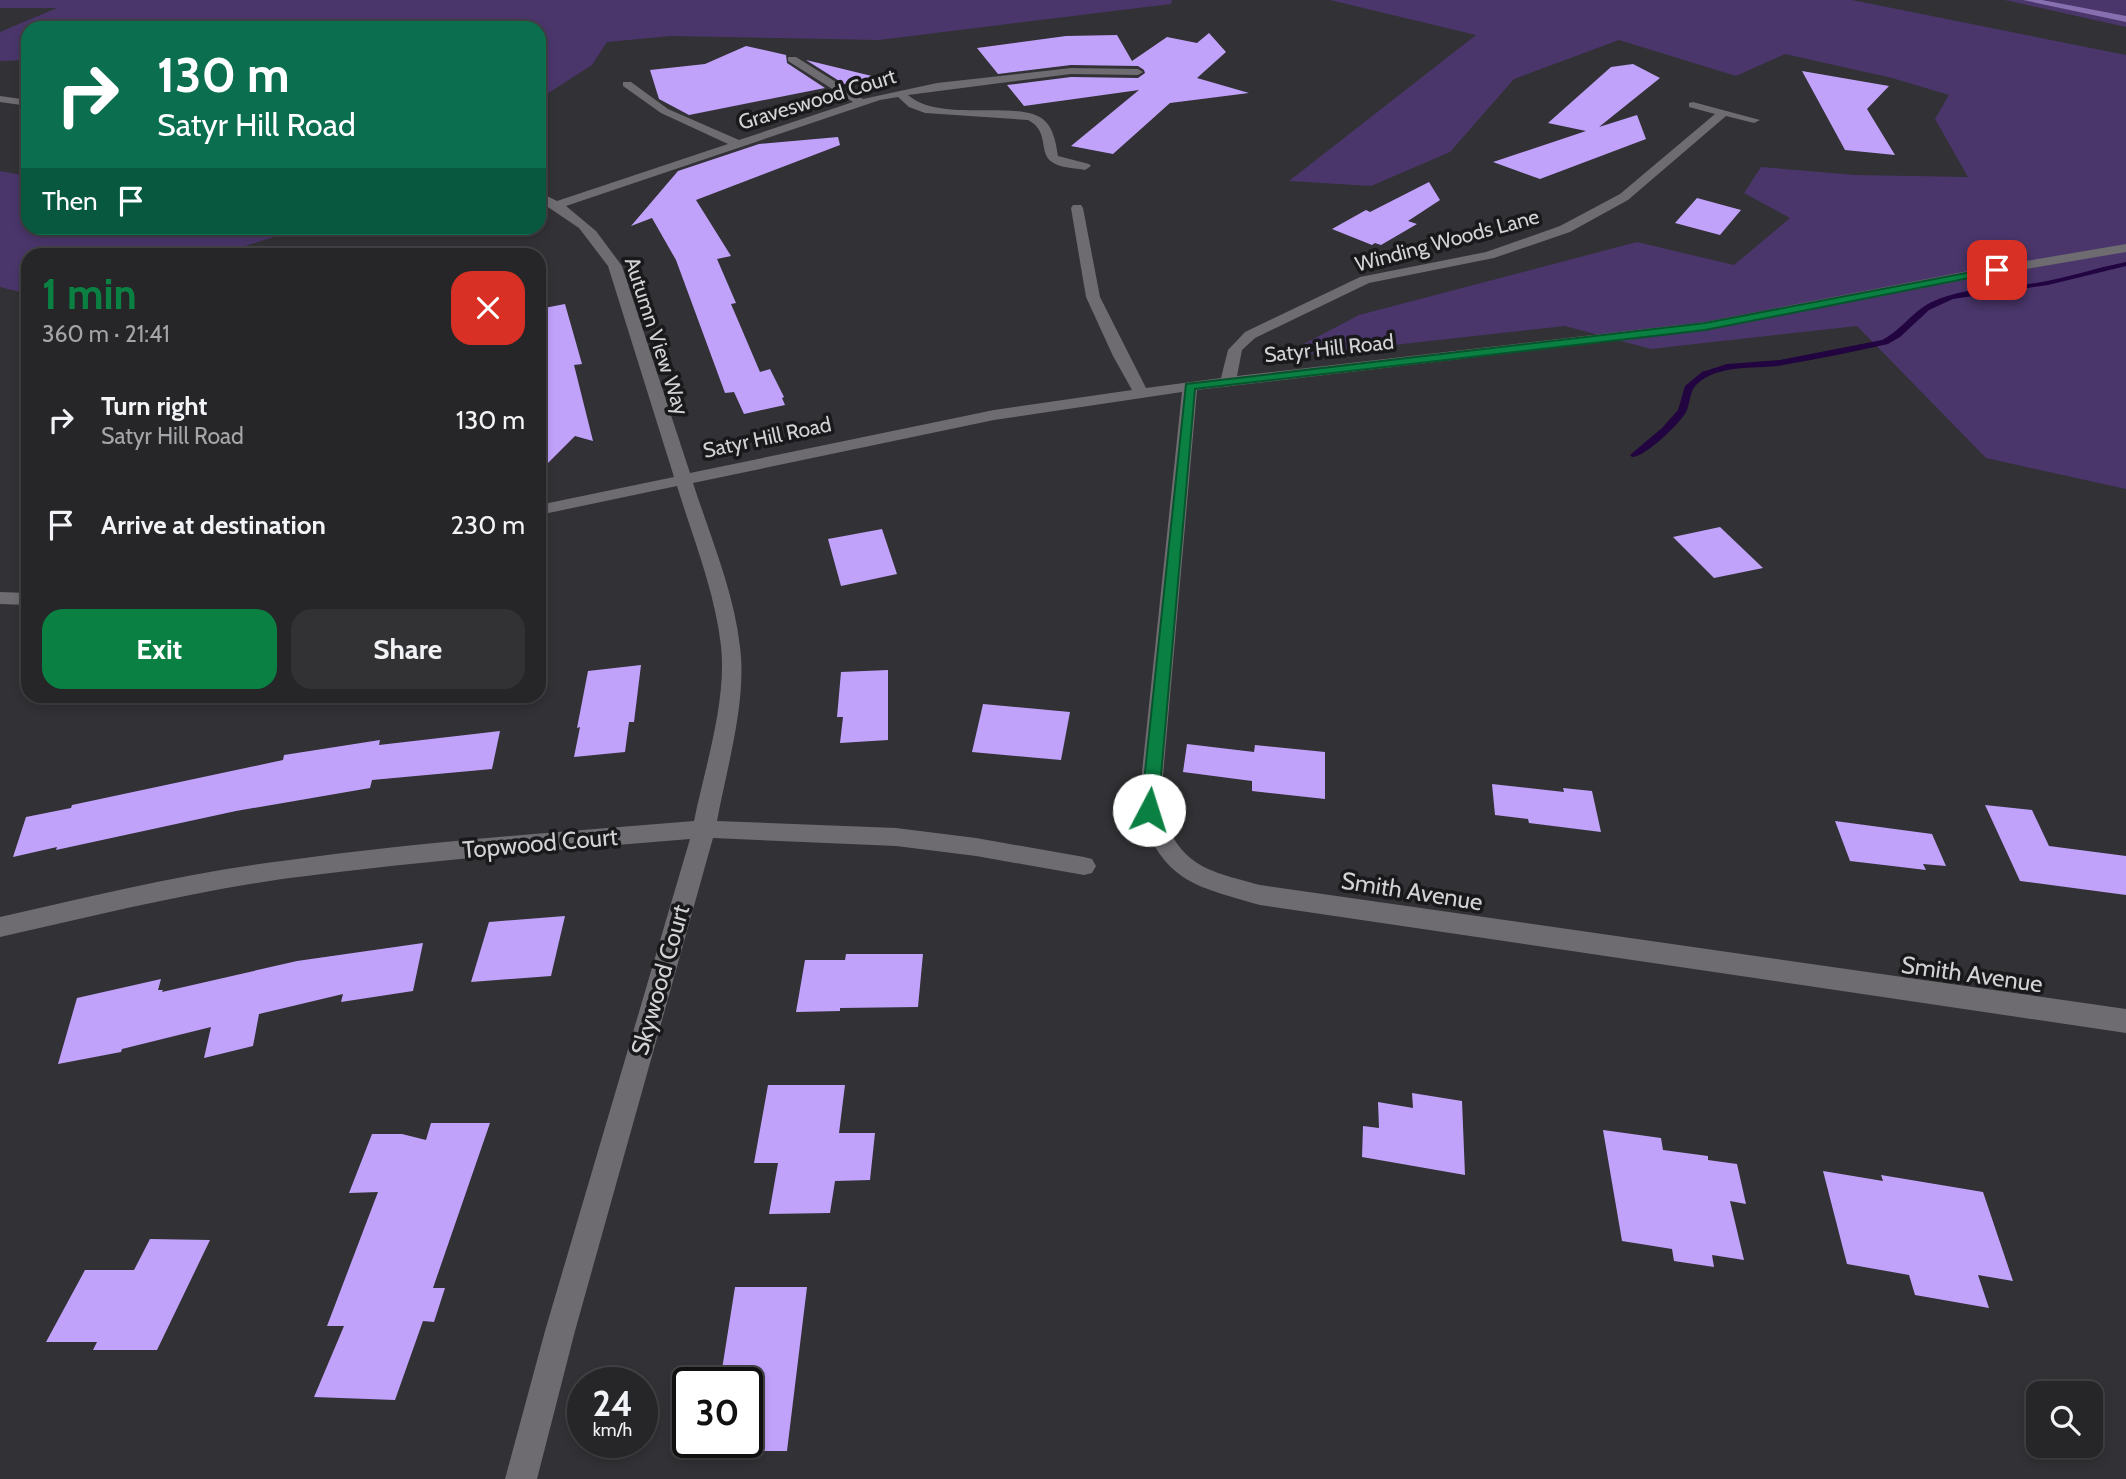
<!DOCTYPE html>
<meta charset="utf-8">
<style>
body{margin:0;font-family:Cabin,sans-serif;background:#323134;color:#f1f3f6;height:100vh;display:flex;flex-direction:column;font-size:26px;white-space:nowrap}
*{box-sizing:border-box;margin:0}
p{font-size:23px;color:#a4a5a8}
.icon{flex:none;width:38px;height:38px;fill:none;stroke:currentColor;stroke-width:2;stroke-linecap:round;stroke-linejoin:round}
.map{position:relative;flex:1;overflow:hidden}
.sheet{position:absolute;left:21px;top:248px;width:525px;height:455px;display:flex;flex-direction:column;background:#262528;border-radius:21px;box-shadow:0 4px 10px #0003,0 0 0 2px #424245}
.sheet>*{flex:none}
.top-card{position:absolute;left:21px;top:21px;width:525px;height:214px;border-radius:21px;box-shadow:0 4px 10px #0003,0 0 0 2px #424245;background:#0b6e4f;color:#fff;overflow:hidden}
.tools{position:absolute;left:2026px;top:1381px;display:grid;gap:14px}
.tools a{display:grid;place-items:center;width:77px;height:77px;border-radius:14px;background:#262528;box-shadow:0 4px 10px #0003,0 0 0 2px #424245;font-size:35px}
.speed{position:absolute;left:567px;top:1367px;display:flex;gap:14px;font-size:35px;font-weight:700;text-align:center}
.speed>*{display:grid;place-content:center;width:91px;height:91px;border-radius:50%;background:#262528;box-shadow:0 4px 10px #0003,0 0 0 2px #424245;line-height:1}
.speed small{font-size:18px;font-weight:400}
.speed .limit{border:4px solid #111;border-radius:10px;background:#fff;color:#111}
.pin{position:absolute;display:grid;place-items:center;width:60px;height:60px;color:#fff;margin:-30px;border-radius:14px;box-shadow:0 4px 10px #0006}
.me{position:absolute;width:77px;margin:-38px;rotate:5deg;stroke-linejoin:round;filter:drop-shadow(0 0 5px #0008)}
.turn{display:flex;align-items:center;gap:24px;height:147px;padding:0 21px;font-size:32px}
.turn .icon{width:91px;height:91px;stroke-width:2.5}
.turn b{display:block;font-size:49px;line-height:60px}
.then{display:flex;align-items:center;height:66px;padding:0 21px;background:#0003;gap:14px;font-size:26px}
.round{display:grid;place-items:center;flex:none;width:74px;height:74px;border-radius:21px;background:#323134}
.head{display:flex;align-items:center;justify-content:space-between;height:119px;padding:0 21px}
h1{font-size:42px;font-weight:700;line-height:52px;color:#0b8043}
.primary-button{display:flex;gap:14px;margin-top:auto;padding:14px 21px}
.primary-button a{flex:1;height:80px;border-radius:21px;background:#0b8043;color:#fff;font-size:28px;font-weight:700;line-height:80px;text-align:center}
.primary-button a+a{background:#323134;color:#f1f3f6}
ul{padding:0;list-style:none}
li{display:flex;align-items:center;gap:21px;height:105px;padding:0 21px}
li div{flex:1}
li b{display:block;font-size:26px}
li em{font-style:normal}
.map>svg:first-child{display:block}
.green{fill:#4a366b}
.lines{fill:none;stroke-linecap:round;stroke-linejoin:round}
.stream{fill:#210440;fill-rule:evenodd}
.building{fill:#c1a2fb}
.minor{fill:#6e6c71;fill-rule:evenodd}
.major{fill:#8870b0;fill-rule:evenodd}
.route{fill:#0b8043;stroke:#07532c;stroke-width:2}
.labels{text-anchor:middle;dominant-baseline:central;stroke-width:7;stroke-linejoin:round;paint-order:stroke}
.far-street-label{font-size:21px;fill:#d3d2d5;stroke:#19191b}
.street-label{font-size:24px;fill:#d3d2d5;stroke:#19191b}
</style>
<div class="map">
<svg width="2126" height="1479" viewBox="0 0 2126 1479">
<rect width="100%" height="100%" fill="#323135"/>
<g class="green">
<polygon points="0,0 1172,0 1171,4 879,40 671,36 607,42 592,65 539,99 539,28 28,28 28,60 0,61 0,32 57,8 0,8"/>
<polygon points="1330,0 1852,0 2126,55 2126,489 1986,458 1857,326 1651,349 1565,326 1277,358 1359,315 1637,242 1734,265 1790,218 1744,193 1761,167 1855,175 1968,177 1935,119 1949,95 1892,78 1785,54 1736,76 1619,40 1514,79 1450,152 1371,186 1289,181 1476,35"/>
<polygon points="2004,0 2126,0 2126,27 2010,1"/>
<polygon points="0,171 28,176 28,228 303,228 245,246 225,255 28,256 28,294 0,287"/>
</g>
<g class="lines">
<path class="stream" d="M2126,262V266L2048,285L1953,299L1929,310L1900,337L1888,344C1853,352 1818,359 1783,365C1754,370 1719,363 1696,385C1690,391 1690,402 1687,410C1682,422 1644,458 1632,457L1630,455L1662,428L1678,410L1685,386L1702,372L1727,364L1780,360L1882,340C1902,330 1913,310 1934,301C1966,287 2002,288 2036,283C2066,278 2096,268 2126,262Z"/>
</g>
<g class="building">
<polygon points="1209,33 1226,52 1197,78 1249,93 1170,103 1113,154 1071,146 1139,90 1024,106 1007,85 1071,77 1138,78 1145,73 1144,70 1138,66 1071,65 998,74 977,48 1066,36 1117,35 1132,61 1167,37 1197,43"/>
<polygon points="746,46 786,55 787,63 825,88 689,115 659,99 650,70 705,64"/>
<polygon points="806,60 876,77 844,84"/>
<polygon points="1633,64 1660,78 1599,127 1637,115 1646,139 1540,179 1493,162 1586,131 1548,123 1611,67"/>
<polygon points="1802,71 1889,86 1867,109 1895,155 1845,150"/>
<polygon points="838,137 840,145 696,200 731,256 717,259 736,303 731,304 760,372 770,369 784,397 782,398 785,405 744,414 734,392 725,393 676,260 652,218 631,226 678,171 759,144"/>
<polygon points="1429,182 1440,200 1408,221 1417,224 1381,245 1375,243 1372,245 1332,229 1366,210 1370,212"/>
<polygon points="1697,198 1741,210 1720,235 1675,223"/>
<polygon points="565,304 582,364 574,365 593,441 575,436 539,472 539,309"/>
<polygon points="1720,527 1763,568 1714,578 1673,537"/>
<polygon points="882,529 897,574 841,586 828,539"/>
<polygon points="641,665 634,722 629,722 625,752 574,757 580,727 577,728 588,671"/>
<polygon points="888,670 888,740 840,743 843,717 837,717 841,672"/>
<polygon points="983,704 1070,712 1061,760 972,752"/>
<polygon points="500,731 492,769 372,780 370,788 236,811 56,850 57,847 13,857 26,817 71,808 72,805 283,760 284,755 380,740 379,745"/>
<polygon points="1187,744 1254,752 1255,745 1325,752 1325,799 1252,791 1252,781 1183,772"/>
<polygon points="1492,784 1564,792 1563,788 1592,791 1601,832 1529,823 1528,819 1495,815"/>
<polygon points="1985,805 2032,810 2049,846 2126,856 2126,895 2020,881"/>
<polygon points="1835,821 1932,834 1946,866 1923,864 1926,870 1850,861"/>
<polygon points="565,916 551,976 471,982 489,922"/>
<polygon points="423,943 413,991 341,1002 343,994 259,1014 253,1046 204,1058 211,1027 122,1049 121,1052 58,1064 77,998 161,979 158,990 163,990 162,992 297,961"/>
<polygon points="846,954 923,954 918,1007 840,1008 840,1011 796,1012 805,960 845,960"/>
<polygon points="768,1085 845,1085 839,1133 875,1133 870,1180 835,1181 830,1213 769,1214 778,1163 754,1163"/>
<polygon points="1412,1093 1462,1101 1465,1175 1362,1157 1363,1126 1379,1128 1378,1102 1413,1108"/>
<polygon points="431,1123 490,1123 433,1288 445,1288 434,1322 423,1321 395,1400 314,1397 344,1326 327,1326 378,1192 349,1193 372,1134 402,1134 426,1140"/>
<polygon points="1603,1130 1661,1138 1663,1150 1708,1156 1708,1160 1737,1164 1746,1204 1730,1201 1744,1260 1712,1255 1714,1267 1674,1261 1672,1249 1622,1241"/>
<polygon points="1823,1171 1883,1181 1881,1175 1983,1192 2013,1281 1978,1275 1989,1308 1915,1295 1909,1275 1847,1264"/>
<polygon points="150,1239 210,1240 157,1350 93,1350 97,1342 46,1342 85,1270 134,1270"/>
<polygon points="735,1287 807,1287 787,1451 747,1451 747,1382 720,1382"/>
</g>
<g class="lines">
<g class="minor">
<path d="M788,57H796L863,99L937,83L1071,68L1138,69L1143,72L1138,75L1071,74L908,95C940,124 1022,98 1045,121C1054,130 1056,144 1058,156L1089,164L1091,166L1085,170C1075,168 1060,168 1052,162C1038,153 1050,131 1028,120L925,113L909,107L898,97L880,100L566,206L596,231L622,266L690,473L994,410L1132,390L1113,356L1086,297L1071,208L1073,205H1081L1083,208L1100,297L1146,388L1221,378L1228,350L1245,332L1360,277L1486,252L1560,226L1620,194L1715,114L1689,107V103L1693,102L1760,120L1754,123L1726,116L1628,200L1570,232L1494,258L1369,283L1255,338L1242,350L1237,376L1705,322L1973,270L2126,244V252L1973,278L1705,330L1197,390L1160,810C1182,867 1205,870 1260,885L2126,1009V1033L1260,905C1191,885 1165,882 1138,810L1182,392L994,420L693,483C710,536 734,591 740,647C747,701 727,767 717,821L896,828L976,838L1084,857L1092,859L1096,866L1092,873L1084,875L976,856L896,846L713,838L575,1331L537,1479H505L545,1331L690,839C554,850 417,861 282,879C187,893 93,916 0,937V917C93,896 187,873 282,861C418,842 557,832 694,821C705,767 727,701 721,646C715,592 693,538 677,486L539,515V505L674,477L608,266L579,228L539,201V192L557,201L728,144L661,113L623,86V82H631L668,109L739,140L853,102L788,61Z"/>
<polygon points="0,96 28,100 28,106 0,102"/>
<polygon points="0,592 28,593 28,605 0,604"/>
</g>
<polygon class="major" points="2023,0 2042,0 2126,16 2126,22"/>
</g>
<polygon class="route" points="1997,267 2000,268 2000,272 1705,330 1195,389 1158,810 1155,815 1143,815 1141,810 1186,384 1705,323"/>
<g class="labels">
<g class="far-street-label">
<text transform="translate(817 99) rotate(-17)">Graveswood Court</text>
<text transform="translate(1447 240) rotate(-15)">Winding Woods Lane</text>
<text transform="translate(657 336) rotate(72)">Autumn View Way</text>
<text transform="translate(1329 348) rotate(-6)">Satyr Hill Road</text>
<text transform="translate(767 437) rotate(-12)">Satyr Hill Road</text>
</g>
<g class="street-label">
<text transform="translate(540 843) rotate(-5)">Topwood Court</text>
<text transform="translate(1412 891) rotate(9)">Smith Avenue</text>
<text transform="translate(1972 974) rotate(8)">Smith Avenue</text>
<text transform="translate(660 980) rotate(-74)">Skywood Court</text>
</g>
</g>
</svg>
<div class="tools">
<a><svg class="icon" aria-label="search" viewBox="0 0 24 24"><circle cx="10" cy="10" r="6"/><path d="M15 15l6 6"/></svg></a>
</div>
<div class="speed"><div>24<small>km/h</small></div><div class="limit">30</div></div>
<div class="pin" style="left:1997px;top:270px;background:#d93025"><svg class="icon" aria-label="arrive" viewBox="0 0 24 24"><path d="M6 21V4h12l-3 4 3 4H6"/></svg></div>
<svg class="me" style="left:1149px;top:810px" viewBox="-20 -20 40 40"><circle r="19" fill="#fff"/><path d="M0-13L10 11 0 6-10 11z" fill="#0b8043"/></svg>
<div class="top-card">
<div class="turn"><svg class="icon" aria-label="right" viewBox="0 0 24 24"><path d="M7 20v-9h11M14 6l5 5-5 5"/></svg><div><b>130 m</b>Satyr Hill Road</div></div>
<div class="then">Then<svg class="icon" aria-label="arrive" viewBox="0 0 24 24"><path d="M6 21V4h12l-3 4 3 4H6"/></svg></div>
</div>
<section class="sheet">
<div class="head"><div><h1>1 min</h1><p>360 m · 21:41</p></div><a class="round" style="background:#d93025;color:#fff"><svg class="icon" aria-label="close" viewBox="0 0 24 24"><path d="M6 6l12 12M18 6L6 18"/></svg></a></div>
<ul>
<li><svg class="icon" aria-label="right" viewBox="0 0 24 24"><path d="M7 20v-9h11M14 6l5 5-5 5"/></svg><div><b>Turn right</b><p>Satyr Hill Road</p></div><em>130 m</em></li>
<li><svg class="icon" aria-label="arrive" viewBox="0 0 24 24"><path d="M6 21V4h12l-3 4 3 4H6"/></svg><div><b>Arrive at destination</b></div><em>230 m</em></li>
</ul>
<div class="primary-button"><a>Exit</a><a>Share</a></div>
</section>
</div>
